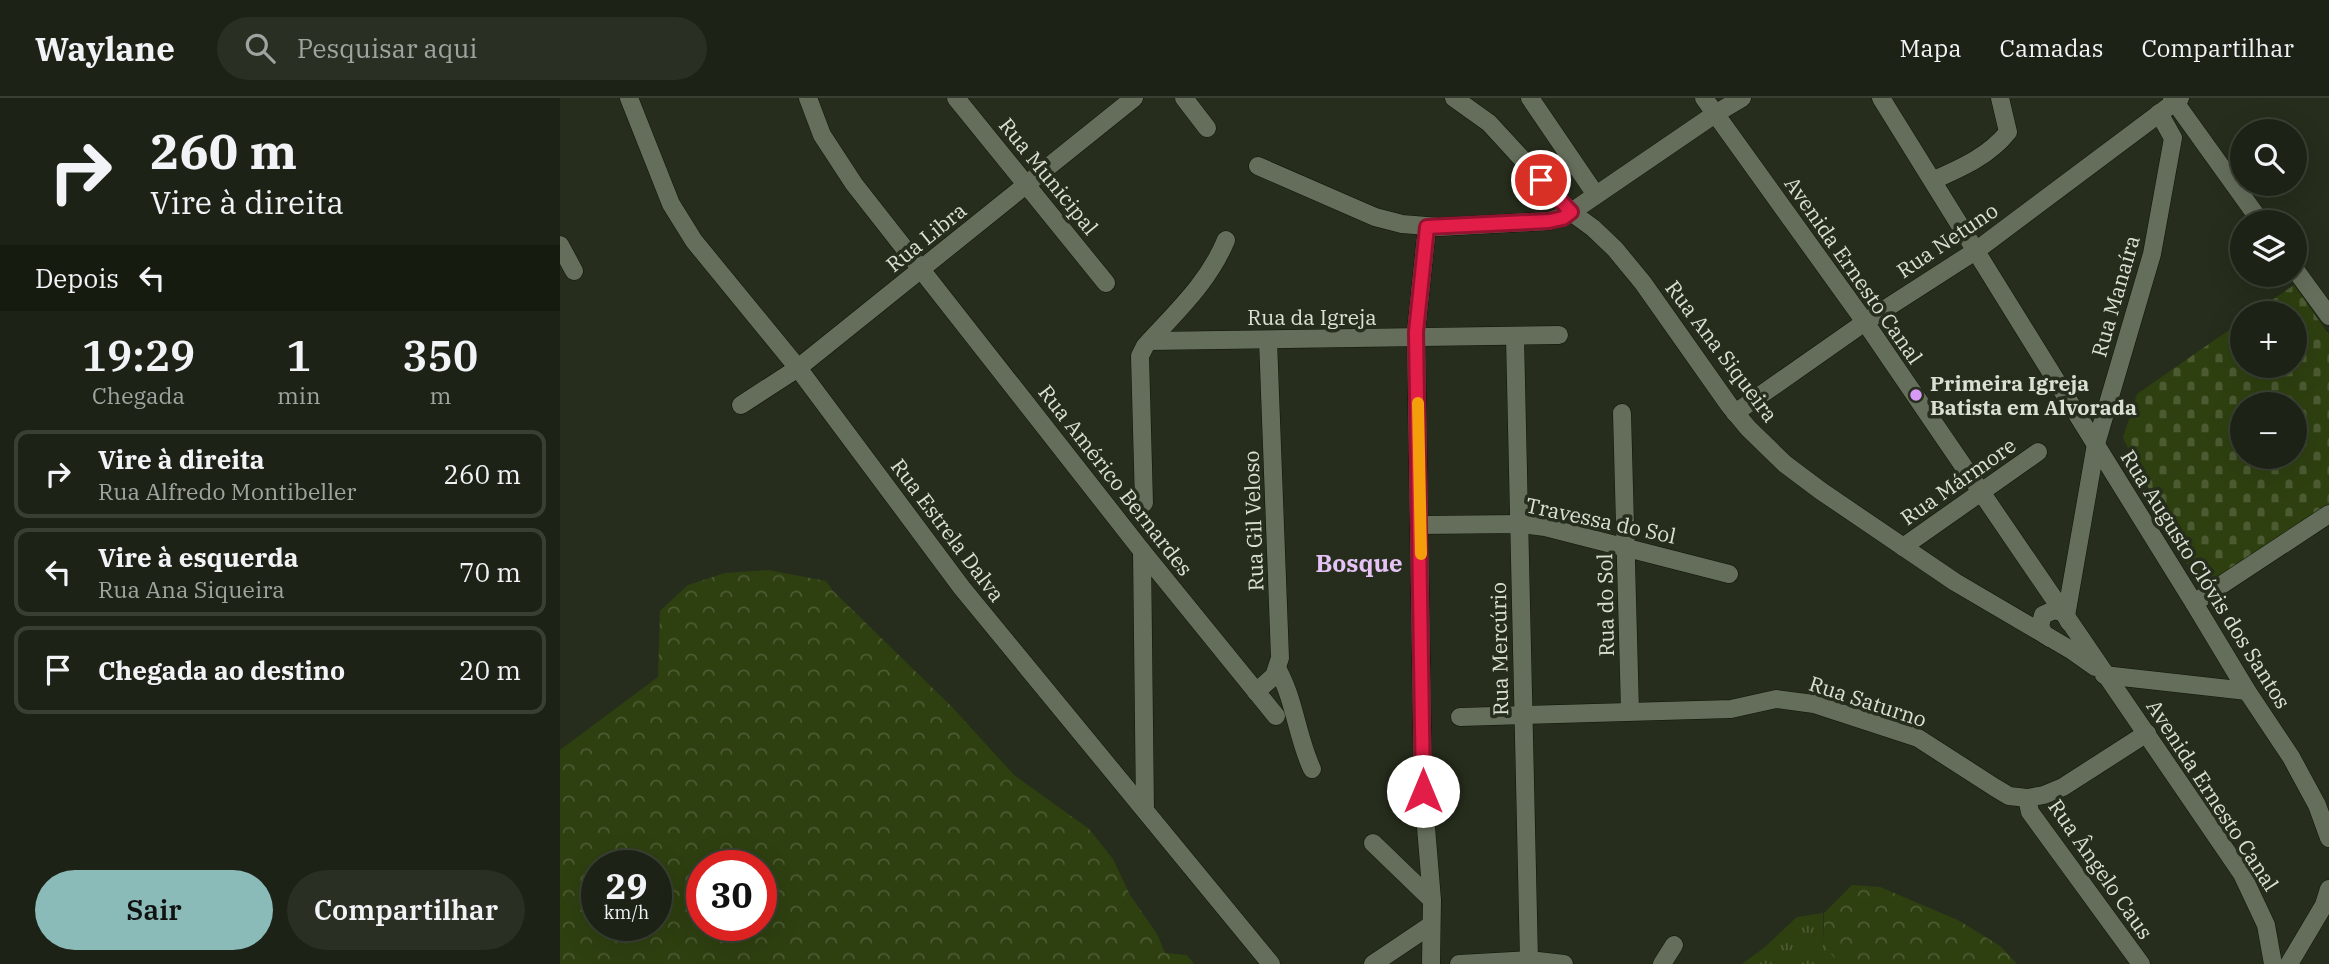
<!DOCTYPE html>
<html lang="pt">
<meta charset="utf-8">
<style>
body{margin:0;font-family:"IBM Plex Serif",serif;background:#292f22;color:#f1f3f6;height:100vh;display:flex;flex-direction:column;font-size:26px;white-space:nowrap}
*{box-sizing:border-box;margin:0}
p{font-size:23px;color:#a0a4a0}
.icon{flex:none;width:38px;height:38px;fill:none;stroke:currentColor;stroke-width:2;stroke-linecap:round;stroke-linejoin:round}
.map{position:relative;flex:1;overflow:hidden}
.drawer{display:flex;flex-direction:column;background:#1c2215;width:560px}
.drawer>*{flex:none}
.top-card{background:#1c2215;color:#f1f3f6;overflow:hidden}
.buttons{position:absolute;left:1670px;top:21px;display:grid;gap:14px}
.buttons a{display:grid;place-items:center;width:77px;height:77px;border-radius:50%;background:#1c2215;box-shadow:0 7px 28px #0002,0 0 0 2px #3a3f34;font-size:35px}
.speed{position:absolute;left:21px;top:752px;display:flex;gap:14px;font-size:35px;font-weight:700;text-align:center}
.speed>*{display:grid;place-content:center;width:91px;height:91px;border-radius:50%;background:#1c2215;box-shadow:0 7px 28px #0002,0 0 0 2px #3a3f34;line-height:1}
.speed small{font-size:18px;font-weight:400}
.speed .limit{border:10px solid #d22;background:#fff;color:#111}
.pin{position:absolute;display:grid;place-items:center;width:60px;height:60px;color:#fff;margin:-30px;border:4px solid #fff;border-radius:50%;box-shadow:0 2px 7px #0007}
.me{position:absolute;width:77px;margin:-38px;rotate:0deg;stroke-linejoin:round;filter:drop-shadow(0 0 5px #0008)}
.turn{display:flex;align-items:center;gap:24px;height:147px;padding:0 35px;font-size:32px}
.turn .icon{width:91px;height:91px;stroke-width:2.5}
.turn b{display:block;font-size:49px;line-height:60px}
.then{display:flex;align-items:center;height:66px;padding:0 35px;background:#0003;gap:14px;font-size:26px}
.eta{display:flex;justify-content:space-evenly;align-items:center;height:119px;text-align:center}
.eta b{font-size:42px;font-weight:600;line-height:49px}
.action{display:flex;gap:14px;margin-top:auto;padding:14px 35px}
.action a{flex:1;height:80px;border-radius:42px;background:#8bbbb9;color:#111;font-size:28px;font-weight:600;line-height:80px;text-align:center}
.action a+a{background:#292f22;color:#f1f3f6}
ul{padding:0;list-style:none}
li{display:flex;align-items:center;gap:21px;height:88px;margin:0 14px 10px;padding:0 21px;border:4px solid #3a3f34;border-radius:14px}
li div{flex:1}
li b{display:block;font-size:26px}
li em{font-style:normal}
header{display:flex;align-items:center;gap:42px;box-sizing:border-box;height:98px;padding:0 35px;background:#1c2215;border-bottom:2px solid #3a3f34}
header strong{font-size:33px}
nav{display:flex;gap:38px;margin-inline-start:auto;font-size:24px}
.search{width:490px;height:63px;background:#292f22;display:flex;align-items:center;gap:18px;box-sizing:border-box;padding:0 24px;border-radius:38px;color:#a0a4a0;font-size:26px}
main{display:flex;flex:1;min-height:0}
.map>svg:first-child{display:block}
.grass{fill:url(#grass-tufts)}
.forest{fill:url(#forest-crowns);fill-rule:evenodd}
.cemetery{fill:url(#cemetery-stones);fill-rule:evenodd}
.lines{fill:none;stroke-linecap:round;stroke-linejoin:round}
.minor-casing{stroke:#0f1506;stroke-width:19}
.minor{stroke:#656e5b;stroke-width:18}
.route-casing{stroke:#92132f;stroke-width:18}
.route{stroke:#e11d48;stroke-width:12}
.slow{stroke:#f59e0b;stroke-width:12}
.poi-dot{fill:#d99af7;stroke:#262d1c;stroke-width:2.5}
.labels{text-anchor:middle;dominant-baseline:central;stroke-width:7;stroke-linejoin:round;paint-order:stroke}
.street-label{font-size:21px;fill:#dbe0d5;stroke:#262d1c}
.poi-label{font-size:21px;font-weight:bold;fill:#dbe0d5;stroke:#262d1c;text-anchor:start}
.quarter-label{font-size:24px;font-weight:bold;fill:#e5c3f7;stroke:#262d1c}
</style>
<header>
<strong>Waylane</strong>
<div class="search"><svg class="icon" aria-label="search" viewBox="0 0 24 24"><circle cx="10" cy="10" r="6"/><path d="M15 15l6 6"/></svg>Pesquisar aqui</div>
<nav><a>Mapa</a><a>Camadas</a><a>Compartilhar</a></nav>
</header>
<main>
<section class="drawer">
<div class="top-card">
<div class="turn"><svg class="icon" aria-label="right" viewBox="0 0 24 24"><path d="M7 20v-9h11M14 6l5 5-5 5"/></svg><div><b>260 m</b>Vire à direita</div></div>
<div class="then">Depois<svg class="icon" aria-label="left" viewBox="0 0 24 24"><path d="M17 20v-9H6M10 6l-5 5 5 5"/></svg></div>
</div>
<div class="eta">
<div><b>19:29</b><p>Chegada</p></div>
<div><b>1</b><p>min</p></div>
<div><b>350</b><p>m</p></div>
</div>
<ul>
<li><svg class="icon" aria-label="right" viewBox="0 0 24 24"><path d="M7 20v-9h11M14 6l5 5-5 5"/></svg><div><b>Vire à direita</b><p>Rua Alfredo Montibeller</p></div><em>260 m</em></li>
<li><svg class="icon" aria-label="left" viewBox="0 0 24 24"><path d="M17 20v-9H6M10 6l-5 5 5 5"/></svg><div><b>Vire à esquerda</b><p>Rua Ana Siqueira</p></div><em>70 m</em></li>
<li><svg class="icon" aria-label="arrive" viewBox="0 0 24 24"><path d="M6 21V4h12l-3 4 3 4H6"/></svg><div><b>Chegada ao destino</b></div><em>20 m</em></li>
</ul>
<div class="action"><a>Sair</a><a>Compartilhar</a></div>
</section>
<div class="map">
<svg width="1769" height="866" viewBox="0 0 1769 866">
<defs>
<pattern id="grass-tufts" width="24" height="20" patternUnits="userSpaceOnUse" patternTransform="scale(1.75)"><rect width="24" height="20" fill="#2e4010"/><path d="M3 7l-1-3M5 7V3M7 7l1-3M15 17l-1-3M17 17v-4M19 17l1-3" fill="none" stroke="#4c5b32"/></pattern>
<pattern id="forest-crowns" width="20" height="18" patternUnits="userSpaceOnUse" patternTransform="scale(1.75)"><rect width="20" height="18" fill="#2e4010"/><path d="M2 6a3 3 0 1 1 6 0M12 15a3 3 0 1 1 6 0" fill="none" stroke="#4c5b32"/></pattern>
<pattern id="cemetery-stones" width="16" height="16" patternUnits="userSpaceOnUse" patternTransform="scale(1.75)"><rect width="16" height="16" fill="#2e4010"/><path d="M2 7V4a2 2 0 0 1 4 0v3zM10 15v-3a2 2 0 0 1 4 0v3z" fill="#4c5b32"/></pattern>
</defs>
<rect width="100%" height="100%" fill="#262d1c"/>
<polygon class="grass" points="1263,815 1264,846 1279,866 1182,866 1205,849 1237,819"/>
<g class="forest">
<path d="M208,472L266,483L273,493L392,609L454,677L529,731L553,761L570,797L597,836L605,855L627,857L634,866H0V652L98,579L100,513L128,487L165,475ZM37,768H96V828H37ZM142,768H201V828H142Z"/>
<polygon points="1292,787 1320,789 1398,822 1440,848 1457,866 1279,866 1264,847 1264,815"/>
</g>
<path class="cemetery" d="M1734,187L1769,237V408L1649,489H1642L1637,485L1563,340L1577,296L1682,223V268H1734V215H1693ZM1682,306H1734V359H1682Z"/>
<g class="lines">
<g class="minor-casing">
<g id="minor">
<polyline points="69,0 111,106 134,143 238,270 402,490 711,866"/>
<polyline points="248,0 262,37 294,86 582,453 716,618"/>
<polyline points="396,0 546,185"/>
<polyline points="624,0 647,30"/>
<polyline points="894,0 929,25 1011,114 1033,130 1055,151 1083,185 1169,307 1188,330 1225,366 1261,393 1395,484 1511,552 1535,569"/>
<polyline points="970,0 1036,97"/>
<polyline points="1144,0 1305,224 1682,776 1706,827 1713,866"/>
<polyline points="1321,0 1634,505 1687,593 1731,659 1757,707 1769,740"/>
<polyline points="1612,0 1701,124"/>
<polyline points="698,68 815,119 842,126 879,129 989,123 1007,117 1155,16 1182,0"/>
<path d="M1374,82C1401,70 1429,58 1448,34L1440,0"/>
<polyline points="867,129 856,234 863,693 872,802 871,866"/>
<polyline points="0,147 14,173"/>
<polyline points="1734,170 1769,218"/>
<polyline points="955,239 969,862"/>
<polyline points="590,243 999,237"/>
<polyline points="181,307 238,270 574,0"/>
<polyline points="1062,315 1070,613"/>
<polyline points="1175,315 1305,224 1417,152 1620,0"/>
<path d="M584,405L580,258L585,248C615,215 649,184 666,142"/>
<polyline points="861,427 960,426 985,429 1169,476"/>
<polyline points="1343,449 1478,354"/>
<polyline points="582,453 585,712"/>
<polyline points="1634,505 1769,416"/>
<polyline points="1509,524 1506,518 1536,346 1592,156 1613,40 1599,15"/>
<polyline points="1490,540 1484,536 1480,528 1483,517 1494,512 1502,514 1506,518"/>
<path d="M718,572C735,603 737,639 752,671"/>
<polyline points="1544,577 1687,593"/>
<polyline points="696,594 714,578 720,560 708,242"/>
<polyline points="900,619 1171,611 1216,601 1254,606 1358,640 1434,689 1449,698 1467,700 1484,697 1503,689 1587,635"/>
<polyline points="1467,700 1470,714 1581,866"/>
<polyline points="813,745 872,802"/>
<polyline points="813,866 871,827"/>
<polyline points="899,866 969,862 1004,866"/>
<polyline points="1102,866 1114,847"/>
<polyline points="1729,866 1764,807 1769,791"/>
</g>
</g>
<use href="#minor" class="minor"/>
</g>
<g class="lines">
<g class="route-casing">
<polyline id="route" points="863,693 856,234 867,129 989,123 1003,120 1011,114 981,82"/>
</g>
<use href="#route" class="route"/>
<polyline class="slow" points="858,305 861,456"/>
</g>
<circle class="poi-dot" cx="1356" cy="297" r="7"/>
<g class="labels">
<g class="street-label">
<text transform="translate(489 78) rotate(51)">Rua Municipal</text>
<text transform="translate(366 139) rotate(-39)">Rua Libra</text>
<text transform="translate(1387 142) rotate(-34)">Rua Netuno</text>
<text transform="translate(1294 172) rotate(55)">Avenida Ernesto Canal</text>
<text transform="translate(1555 198) rotate(-74)">Rua Manaíra</text>
<text x="752" y="219">Rua da Igreja</text>
<text transform="translate(1162 253) rotate(53)">Rua Ana Siqueira</text>
<text transform="translate(556 382) rotate(52)">Rua Américo Bernardes</text>
<text transform="translate(1398 383) rotate(-35)">Rua Mármore</text>
<text transform="translate(1041 422) rotate(12)">Travessa do Sol</text>
<text transform="translate(693 423) rotate(-92)">Rua Gil Veloso</text>
<text transform="translate(388 432) rotate(53)">Rua Estrela Dalva</text>
<text transform="translate(1646 481) rotate(58)">Rua Augusto Clóvis dos Santos</text>
<text transform="translate(1045 507) rotate(-91)">Rua do Sol</text>
<text transform="translate(939 551) rotate(-91)">Rua Mercúrio</text>
<text transform="translate(1308 603) rotate(18)">Rua Saturno</text>
<text transform="translate(1653 697) rotate(57)">Avenida Ernesto Canal</text>
<text transform="translate(1541 771) rotate(55)">Rua Ângelo Caus</text>
</g>
<g class="poi-label">
<text x="1370" y="285">Primeira Igreja<tspan x="1370" dy="24">Batista em Alvorada</tspan></text>
</g>
<g class="quarter-label">
<text x="799" y="465">Bosque</text>
</g>
</g>
</svg>
<div class="buttons">
<a><svg class="icon" aria-label="search" viewBox="0 0 24 24"><circle cx="10" cy="10" r="6"/><path d="M15 15l6 6"/></svg></a>
<a><svg class="icon" aria-label="layers" viewBox="0 0 24 24"><path d="M12 4l9 5-9 5-9-5zM3 14l9 5 9-5"/></svg></a>
<a>+</a>
<a>−</a>
</div>
<div class="speed"><div>29<small>km/h</small></div><div class="limit">30</div></div>
<div class="pin" style="left:981px;top:82px;background:#d93025"><svg class="icon" aria-label="arrive" viewBox="0 0 24 24"><path d="M6 21V4h12l-3 4 3 4H6"/></svg></div>
<svg class="me" style="left:863px;top:693px" viewBox="-20 -20 40 40"><circle r="19" fill="#fff"/><path d="M0-13L10 11 0 6-10 11z" fill="#e11d48"/></svg>
</div>
</main>
